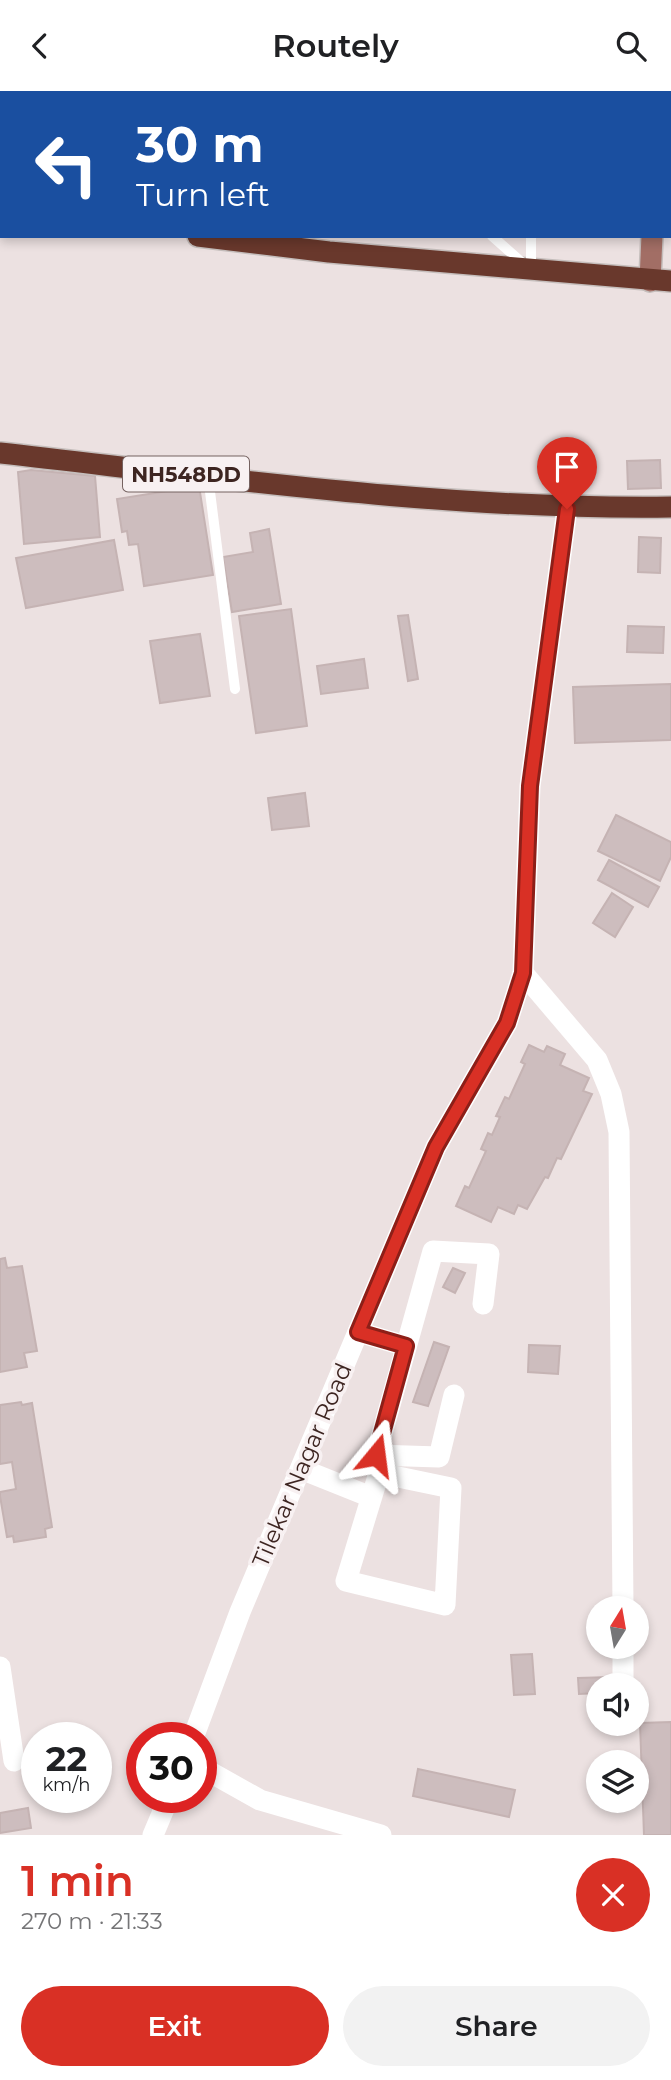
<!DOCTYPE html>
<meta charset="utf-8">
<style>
body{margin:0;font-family:Montserrat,sans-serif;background:#f2f2f2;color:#202124;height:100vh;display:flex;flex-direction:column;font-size:26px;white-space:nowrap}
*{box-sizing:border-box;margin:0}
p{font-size:23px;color:#757577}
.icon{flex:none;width:38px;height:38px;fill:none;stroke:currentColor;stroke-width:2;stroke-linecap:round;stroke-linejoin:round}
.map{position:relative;height:1744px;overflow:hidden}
.side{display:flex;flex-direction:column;background:#fff;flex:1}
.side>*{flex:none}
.banner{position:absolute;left:0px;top:0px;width:672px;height:147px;box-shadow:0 4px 10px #0003;background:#1a4fa0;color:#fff;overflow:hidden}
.needle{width:46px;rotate:11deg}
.buttons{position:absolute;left:586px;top:1505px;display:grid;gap:14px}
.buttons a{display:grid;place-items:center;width:63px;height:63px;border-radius:50%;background:#fff;box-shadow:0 4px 10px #0003;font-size:35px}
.speed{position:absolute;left:21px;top:1631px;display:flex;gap:14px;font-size:35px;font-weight:700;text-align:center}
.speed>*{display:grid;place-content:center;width:91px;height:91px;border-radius:50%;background:#fff;box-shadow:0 4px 10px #0003;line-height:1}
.speed small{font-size:18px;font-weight:400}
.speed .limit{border:10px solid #d22;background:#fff;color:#111}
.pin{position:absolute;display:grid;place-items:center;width:60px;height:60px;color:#fff;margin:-72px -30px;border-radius:50% 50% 50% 0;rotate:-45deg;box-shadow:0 0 7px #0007}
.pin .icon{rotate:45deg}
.me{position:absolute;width:77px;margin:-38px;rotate:16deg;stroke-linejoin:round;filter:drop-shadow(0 0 5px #0008)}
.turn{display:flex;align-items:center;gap:24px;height:147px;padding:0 21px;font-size:32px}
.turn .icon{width:91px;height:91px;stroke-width:2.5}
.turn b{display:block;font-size:49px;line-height:60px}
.round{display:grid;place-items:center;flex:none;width:74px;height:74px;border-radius:37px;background:#f2f2f2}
.summary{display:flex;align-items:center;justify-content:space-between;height:119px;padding:0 21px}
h1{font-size:42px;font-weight:600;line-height:52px;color:#d93025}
.primary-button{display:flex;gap:14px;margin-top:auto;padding:14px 21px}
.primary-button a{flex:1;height:80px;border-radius:42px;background:#d93025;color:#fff;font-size:28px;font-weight:600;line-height:80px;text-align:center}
.primary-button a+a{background:#f2f2f2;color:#202124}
header{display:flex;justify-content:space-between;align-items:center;height:91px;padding:0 21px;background:#fff;font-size:32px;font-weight:600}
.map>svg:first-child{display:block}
.building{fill:#cdbdbe;stroke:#c5b3b3;stroke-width:2}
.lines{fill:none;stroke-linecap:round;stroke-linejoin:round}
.primary-casing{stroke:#c5bebc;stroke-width:24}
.highway-casing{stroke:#c5bebc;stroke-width:24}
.lane{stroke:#fff;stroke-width:10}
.street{stroke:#fff;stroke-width:21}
.primary{stroke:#a26e65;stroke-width:21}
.highway{stroke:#69382c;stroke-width:21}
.route-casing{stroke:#8d1f18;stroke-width:18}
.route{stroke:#d93025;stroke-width:12}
.labels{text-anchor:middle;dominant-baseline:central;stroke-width:7;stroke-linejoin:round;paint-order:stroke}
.shield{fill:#f8f1f2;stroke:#756260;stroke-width:2}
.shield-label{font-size:21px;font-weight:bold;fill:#3d2521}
.street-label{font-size:23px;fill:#3d2521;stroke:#f8f1f2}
</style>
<header><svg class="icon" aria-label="back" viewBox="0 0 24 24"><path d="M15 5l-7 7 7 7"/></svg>Routely<svg class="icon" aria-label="search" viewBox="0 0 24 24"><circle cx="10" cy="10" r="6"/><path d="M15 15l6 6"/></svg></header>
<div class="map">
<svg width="671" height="1744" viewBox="0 0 671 1744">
<rect width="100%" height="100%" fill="#ece1e1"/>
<g class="building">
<polygon points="109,0 232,0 109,2"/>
<polygon points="370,0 442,0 441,2"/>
<polygon points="660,369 661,397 628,398 627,370"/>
<polygon points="31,379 95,385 100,446 24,453 18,381"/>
<polygon points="199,395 213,484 144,495 138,453 129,454 127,440 122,441 117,408"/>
<polygon points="269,438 281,513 232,521 223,466 253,461 250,442"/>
<polygon points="639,446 661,447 660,482 638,481"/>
<polygon points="114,449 123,499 26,517 16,467"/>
<polygon points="291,518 307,635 256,642 239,525"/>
<polygon points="408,524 418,588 408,590 398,525"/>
<polygon points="628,535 664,536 663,562 627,561"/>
<polygon points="200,543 210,605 160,612 150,550"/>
<polygon points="364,568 368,597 321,603 317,575"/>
<polygon points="671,593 671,649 575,652 573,596"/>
<polygon points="305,702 309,735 272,739 268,707"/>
<polygon points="616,724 671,751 671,766 660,790 598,760"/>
<polygon points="609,769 659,796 648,816 598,789"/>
<polygon points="612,802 633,816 615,846 593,832"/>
<polygon points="529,954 544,961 547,955 565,963 560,974 589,987 583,1000 592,1003 561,1068 557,1067 548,1087 545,1086 527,1118 518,1114 514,1123 498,1116 491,1131 456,1115 465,1095 469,1097 486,1060 481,1058 488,1042 492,1044 500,1026 496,1025 505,1006 509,1008 525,973 521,971"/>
<polygon points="5,1167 7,1177 22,1175 37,1260 24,1262 27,1276 0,1281 0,1168"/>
<polygon points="453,1177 465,1182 455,1202 443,1196"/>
<polygon points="434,1251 449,1256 428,1315 413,1311"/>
<polygon points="529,1254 560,1255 558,1283 528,1281"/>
<polygon points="21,1311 22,1314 32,1312 52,1436 45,1438 46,1446 14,1451 13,1445 7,1446 0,1405 0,1401 16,1398 12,1371 0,1373 0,1314"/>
<polygon points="532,1563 535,1603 514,1604 511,1564"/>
<polygon points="611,1586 611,1594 598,1594 598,1602 579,1603 578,1587"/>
<polygon points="671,1631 671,1744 644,1744 640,1632"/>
<polygon points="418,1678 515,1699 509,1726 413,1705"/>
<polygon points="28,1717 31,1737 0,1742 0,1722"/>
</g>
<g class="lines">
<g class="primary-casing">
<g id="primary">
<polyline points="657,2 657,0"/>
<polyline points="650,190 652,145"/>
</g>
</g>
<g class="highway-casing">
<g id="highway">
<polyline points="0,131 2,132"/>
<polyline points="198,145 329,161 671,190"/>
<path d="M0,362C223,387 447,419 671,416"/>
</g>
</g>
<g class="lane">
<polyline points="317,0 332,2"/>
<polyline points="348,0 348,2"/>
<polyline points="530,0 530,2"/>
<polyline points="670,24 671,24"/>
<polyline points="492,145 527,176"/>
<polyline points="531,145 531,180"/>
<polyline points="208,385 235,598"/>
</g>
<g class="street">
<polyline points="523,882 597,969 611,1003 619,1041 623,1517"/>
<polyline points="358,1241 406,1255"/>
<polyline points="454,1304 439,1366 376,1364 433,1160 489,1163 483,1213"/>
<polyline points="301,1378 371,1406"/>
<polygon points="379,1382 451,1397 445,1514 346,1490"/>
<polyline points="623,1556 623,1587"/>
<polyline points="0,1576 14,1670"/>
<polyline points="193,1647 240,1521 436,1056 507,932 523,882 530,695 567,418"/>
<polyline points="201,1676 260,1709 381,1744"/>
<polyline points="153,1744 169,1706"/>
</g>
<use href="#primary" class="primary"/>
<use href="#highway" class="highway"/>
</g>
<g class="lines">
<g class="route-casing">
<polyline id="route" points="376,1364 406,1255 358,1241 436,1056 507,932 523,882 530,695 567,418"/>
</g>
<use href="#route" class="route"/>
</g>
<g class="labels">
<rect class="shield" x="123" y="365.5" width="126" height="35" rx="5"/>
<g class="shield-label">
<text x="186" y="383">NH548DD</text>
</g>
<g class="street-label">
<text transform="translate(302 1374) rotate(-67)">Tilekar Nagar Road</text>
</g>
</g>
</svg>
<div class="buttons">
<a><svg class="needle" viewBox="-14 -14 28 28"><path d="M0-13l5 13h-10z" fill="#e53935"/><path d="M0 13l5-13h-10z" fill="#757577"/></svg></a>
<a><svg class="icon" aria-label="sound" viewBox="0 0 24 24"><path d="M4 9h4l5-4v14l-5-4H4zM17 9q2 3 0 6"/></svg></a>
<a><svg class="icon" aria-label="layers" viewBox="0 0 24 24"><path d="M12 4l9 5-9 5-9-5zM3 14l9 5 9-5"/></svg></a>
</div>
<div class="speed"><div>22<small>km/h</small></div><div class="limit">30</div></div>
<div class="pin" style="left:567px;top:418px;background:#d93025"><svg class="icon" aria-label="arrive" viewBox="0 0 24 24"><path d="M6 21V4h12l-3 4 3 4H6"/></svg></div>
<svg class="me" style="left:376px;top:1364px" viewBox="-20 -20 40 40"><path d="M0-17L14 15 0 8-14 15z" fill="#d93025" stroke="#fff" stroke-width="4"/></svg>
<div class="banner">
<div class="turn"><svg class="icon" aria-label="left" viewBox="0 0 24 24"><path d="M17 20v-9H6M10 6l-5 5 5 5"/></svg><div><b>30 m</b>Turn left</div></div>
</div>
</div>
<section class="side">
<div class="summary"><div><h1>1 min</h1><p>270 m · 21:33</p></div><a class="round" style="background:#d93025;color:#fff"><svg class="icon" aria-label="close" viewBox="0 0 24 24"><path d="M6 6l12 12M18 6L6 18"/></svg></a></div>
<div class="primary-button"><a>Exit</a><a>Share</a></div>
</section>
